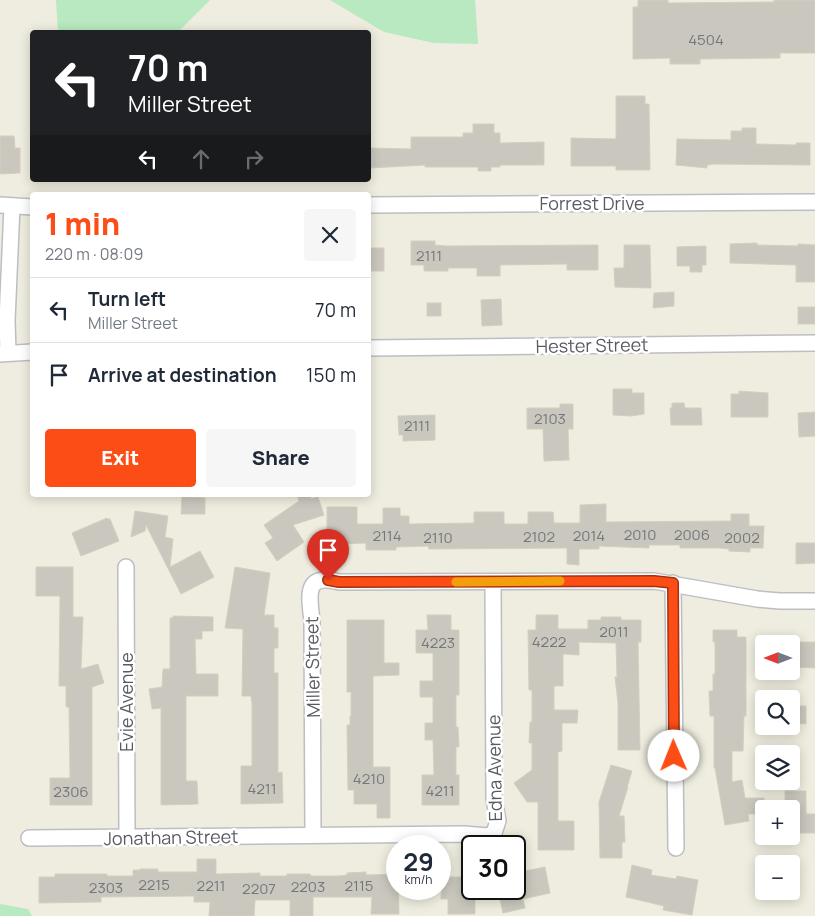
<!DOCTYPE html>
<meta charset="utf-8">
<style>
body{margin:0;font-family:Manrope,sans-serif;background:#f6f6f7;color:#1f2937;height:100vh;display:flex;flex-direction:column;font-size:19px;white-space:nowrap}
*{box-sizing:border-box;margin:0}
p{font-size:16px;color:#747a83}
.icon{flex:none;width:28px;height:28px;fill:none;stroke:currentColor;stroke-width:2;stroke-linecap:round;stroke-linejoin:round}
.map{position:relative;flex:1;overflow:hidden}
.drawer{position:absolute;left:30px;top:192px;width:341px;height:305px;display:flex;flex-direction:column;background:#fff;border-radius:5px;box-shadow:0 2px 12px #0003}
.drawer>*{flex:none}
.guide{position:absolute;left:30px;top:30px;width:341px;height:152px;border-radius:5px;box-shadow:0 2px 12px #0003;background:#202124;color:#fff;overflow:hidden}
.needle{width:32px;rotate:270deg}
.controls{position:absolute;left:755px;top:635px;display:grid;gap:10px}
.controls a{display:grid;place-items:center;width:45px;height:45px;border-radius:5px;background:#fff;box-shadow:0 2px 12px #0003;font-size:25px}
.speed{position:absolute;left:386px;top:835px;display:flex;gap:10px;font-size:25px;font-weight:700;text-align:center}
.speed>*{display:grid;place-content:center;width:65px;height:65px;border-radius:50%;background:#fff;box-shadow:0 2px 12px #0003;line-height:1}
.speed small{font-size:12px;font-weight:400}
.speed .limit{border:2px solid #111;border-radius:8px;background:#fff;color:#111}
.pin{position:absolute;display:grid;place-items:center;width:42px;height:42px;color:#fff;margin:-51px -21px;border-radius:50% 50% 50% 0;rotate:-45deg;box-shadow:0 0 5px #0007}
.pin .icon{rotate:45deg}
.me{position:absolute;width:55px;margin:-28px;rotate:359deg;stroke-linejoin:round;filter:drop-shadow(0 0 4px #0008)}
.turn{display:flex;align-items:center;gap:18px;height:105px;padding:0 15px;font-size:22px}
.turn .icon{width:65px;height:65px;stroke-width:2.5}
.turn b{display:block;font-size:35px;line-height:42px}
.lanes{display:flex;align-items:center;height:48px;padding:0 15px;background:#0003;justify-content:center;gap:25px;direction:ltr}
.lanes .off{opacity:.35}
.round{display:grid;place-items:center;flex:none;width:52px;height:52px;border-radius:5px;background:#f6f6f7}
.summary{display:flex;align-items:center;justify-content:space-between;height:85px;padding:0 15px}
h1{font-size:30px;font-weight:800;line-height:38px;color:#fc4d17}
.cta{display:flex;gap:10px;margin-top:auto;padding:10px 15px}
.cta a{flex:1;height:58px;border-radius:5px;background:#fc4d17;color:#fff;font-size:20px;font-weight:800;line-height:58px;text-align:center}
.cta a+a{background:#f6f6f7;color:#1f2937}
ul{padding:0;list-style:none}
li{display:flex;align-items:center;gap:15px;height:65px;padding:0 15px;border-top:1px solid #e0e1e3}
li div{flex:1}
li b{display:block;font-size:19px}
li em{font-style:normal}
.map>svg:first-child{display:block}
.green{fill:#b8e9c0}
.building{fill:#cac8be;stroke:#d3cfbd}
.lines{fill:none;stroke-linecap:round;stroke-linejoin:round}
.minor-casing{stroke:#bdbec5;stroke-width:18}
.minor{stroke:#fff;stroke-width:15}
.route-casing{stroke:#a4320f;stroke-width:12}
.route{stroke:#fc4d17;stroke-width:9}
.slow{stroke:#f59e0b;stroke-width:9}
.labels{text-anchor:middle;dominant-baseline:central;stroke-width:5;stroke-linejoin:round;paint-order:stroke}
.number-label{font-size:15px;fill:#747679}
.street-label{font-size:18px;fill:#585b62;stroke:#fff}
</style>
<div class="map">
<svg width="815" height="916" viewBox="0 0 815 916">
<rect width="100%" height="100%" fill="#eeeddf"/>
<g class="green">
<polygon points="56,0 210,0 178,32 58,32"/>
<polygon points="330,0 475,0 478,44 434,43 384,32"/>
<polygon points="0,904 28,909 32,916 0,916"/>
</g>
<g class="building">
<polygon points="638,0 668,0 668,3 774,2 774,0 815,0 815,53 780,53 780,58 700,59 700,64 670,64 670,58 633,59 633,7 638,7"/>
<polygon points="616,96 645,96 645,104 649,104 650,170 616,170 616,166 571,166 571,138 616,139"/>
<polygon points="473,124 494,124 494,133 500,133 500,143 544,142 544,165 500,165 500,167 491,167 491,171 478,171 478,167 425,167 425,165 369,168 370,148 411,149 411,137 463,137 463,133 473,133"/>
<polygon points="742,128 756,128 756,144 796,145 796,143 810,143 810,165 713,164 707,165 707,168 676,165 677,139 731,140 731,131 742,131"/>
<polygon points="0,136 14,136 15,148 20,148 20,173 0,174"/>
<polygon points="411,241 435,241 435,245 447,246 598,245 598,270 567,270 567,264 500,265 500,276 477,276 477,268 448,268 448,271 424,271 424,265 411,265"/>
<polygon points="757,243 757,245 798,246 798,244 815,245 815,282 796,282 796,265 730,263 730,244"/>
<polygon points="624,245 650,245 651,288 615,287 614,268 624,268"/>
<polygon points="706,246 706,265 702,265 702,272 690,272 690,266 677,266 677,247"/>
<polygon points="369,248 384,248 384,271 371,271 371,268 369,268"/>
<polygon points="674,292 674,306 653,308 654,293"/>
<polygon points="501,299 502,325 482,326 481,300"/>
<rect x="427" y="303" width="14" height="13"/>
<rect x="798" y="307" width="17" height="17"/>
<polygon points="613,389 632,389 632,393 644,393 644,414 631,416 613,415"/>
<polygon points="739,391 768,393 768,417 731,417 731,394 739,394"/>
<polygon points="672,403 684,403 685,408 701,408 702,425 671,425 670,408 672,408"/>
<polygon points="560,404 573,404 573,429 568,429 569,460 544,461 543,429 527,429 527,408 560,408"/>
<polygon points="815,412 815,436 799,437 798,413"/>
<polygon points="435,415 435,440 403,441 403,435 399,435 398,416"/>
<polygon points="305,495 310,495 311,499 318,497 324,515 293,525 304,542 277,561 265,543 273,538 264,525 299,501 298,497"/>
<polygon points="182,497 205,498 205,514 181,514"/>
<polygon points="606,504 606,522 731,521 731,514 749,514 749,526 764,526 763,548 750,548 750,552 729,551 729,549 720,548 680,548 680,545 649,545 649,548 599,546 599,549 579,549 579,565 567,564 567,548 429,549 428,546 396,547 396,550 366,550 366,543 339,544 339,556 327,556 327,507 357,507 357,524 383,524 383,508 400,508 400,516 409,516 409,524 474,523 474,512 504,512 504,524 528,524 528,512 553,512 554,523 580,523 580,505"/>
<polygon points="135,511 168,516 165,537 173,539 170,567 200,551 214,577 181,594 146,525 145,531 131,537"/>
<polygon points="107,518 108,519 110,519 119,541 81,556 72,533"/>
<polygon points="796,543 815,543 815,563 796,564"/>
<polygon points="36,567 73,567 73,617 83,617 81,669 98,664 104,683 92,687 92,805 50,805 50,778 70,778 69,707 66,707 66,686 59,686 60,596 36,596"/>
<polygon points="235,567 270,573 264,615 274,615 274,628 278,628 278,648 274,648 274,673 278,673 278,773 282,772 283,803 241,804 241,766 252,766 252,704 251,696 242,696 243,629 225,628"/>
<polygon points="427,615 451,615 451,630 459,630 459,695 456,695 456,727 458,727 459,747 456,747 456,775 459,775 459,805 422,805 422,775 434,775 433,740 425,740 425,723 433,723 433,697 420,697 420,681 433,681 433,653 416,653 416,630 428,630"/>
<polygon points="536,615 558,615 558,629 588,629 588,620 601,620 601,617 621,617 621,620 641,620 641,642 638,642 640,750 618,750 618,703 615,677 617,677 616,643 579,642 579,655 563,654 563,686 554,686 554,710 578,710 577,723 562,723 562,751 558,752 558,821 574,821 574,850 538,850 538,802 527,802 514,783 532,770 532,743 529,743 530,722 532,722 532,690 529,690 528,630 536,630"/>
<polygon points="173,616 213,617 213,631 202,631 202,639 195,639 196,674 218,674 218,696 186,696 186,781 197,781 198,804 161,805 161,708 152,709 149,689 162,687 163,669 170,669 170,618 173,618"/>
<polygon points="347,620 384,620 384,663 399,663 399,675 373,676 373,767 390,767 390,818 377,818 377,804 354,804 354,790 348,790 347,725 350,725 350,716 351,716 351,692 347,692"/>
<polygon points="713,630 737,630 737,637 746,637 746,716 744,716 743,751 732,751 732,782 742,780 745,798 764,798 764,814 748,814 749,821 725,825 715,768 714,768 714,716 710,716 709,691 713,691 713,674 715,674 715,642 713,642"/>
<polygon points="794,642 815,642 815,668 794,667"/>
<polygon points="794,706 806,706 806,724 794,723"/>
<polygon points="611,765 632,771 627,787 628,787 619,816 624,816 625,842 622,842 622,858 600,858 599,802"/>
<polygon points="785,791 806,791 806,814 815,814 815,833 794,833 794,804 785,804"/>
<polygon points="197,859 216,859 216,874 260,873 260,876 287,876 287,874 310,874 311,876 338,876 347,875 347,873 366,872 366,875 398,874 399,914 371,914 372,897 313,897 313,916 290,916 290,900 255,900 254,916 209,916 210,902 194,902 194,896 101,897 101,902 39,903 39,877 55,877 55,874 107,874 107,876 133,876 133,870 140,870 140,869 158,869 158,872 197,872"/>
<polygon points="632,865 652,870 651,875 676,879 677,876 698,880 692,915 663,910 664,906 626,897"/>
<polygon points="545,867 550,893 523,899 525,908 503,913 498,889 515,889 515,873"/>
<polygon points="442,877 472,877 472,889 475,889 475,914 448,914 448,899 441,899"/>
</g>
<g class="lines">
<g class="minor-casing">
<g id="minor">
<polyline points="0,205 32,207"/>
<polyline points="369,205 815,202"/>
<polyline points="369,348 815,343"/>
<polyline points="8,353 7,321 12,206"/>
<polyline points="0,354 32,352"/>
<polyline points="126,567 127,837"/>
<polyline points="673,583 676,848"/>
<path d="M313,835L312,621C309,595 304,573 339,582L654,581L757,599L780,601H815"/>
<polyline points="29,838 464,834 488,836 494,833 498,821 494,799 493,582"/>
</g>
</g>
<use href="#minor" class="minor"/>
</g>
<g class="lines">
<g class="route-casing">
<polyline id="route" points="328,580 339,582 654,581 673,583 674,756"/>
</g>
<use href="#route" class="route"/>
<polyline class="slow" points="456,582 560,581"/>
</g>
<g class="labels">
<g class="number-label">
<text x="706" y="39">4504</text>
<text x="429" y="255">2111</text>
<text x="550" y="418">2103</text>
<text x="417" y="425">2111</text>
<text x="640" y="534">2010</text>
<text x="692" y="534">2006</text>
<text x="387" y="535">2114</text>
<text x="589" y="535">2014</text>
<text x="539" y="536">2102</text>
<text x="438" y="537">2110</text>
<text x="742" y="537">2002</text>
<text x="614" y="631">2011</text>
<text x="549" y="641">4222</text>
<text x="438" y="642">4223</text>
<text x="369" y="778">4210</text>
<text x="262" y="788">4211</text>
<text x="440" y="790">4211</text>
<text x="71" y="791">2306</text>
<text x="154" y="884">2215</text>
<text x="211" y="885">2211</text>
<text x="359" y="885">2115</text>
<text x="308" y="886">2203</text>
<text x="106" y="887">2303</text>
<text x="259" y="888">2207</text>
</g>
<g class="street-label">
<text x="592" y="203">Forrest Drive</text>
<text transform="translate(592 345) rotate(-1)">Hester Street</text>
<text transform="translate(312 667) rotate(-91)">Miller Street</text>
<text transform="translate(126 702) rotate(-90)">Evie Avenue</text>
<text transform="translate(494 768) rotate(-91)">Edna Avenue</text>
<text transform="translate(171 837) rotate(-1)">Jonathan Street</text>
</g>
</g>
</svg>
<div class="controls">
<a><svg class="needle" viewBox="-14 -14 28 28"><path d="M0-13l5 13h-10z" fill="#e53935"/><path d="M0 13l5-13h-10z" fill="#747a83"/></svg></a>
<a><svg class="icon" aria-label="search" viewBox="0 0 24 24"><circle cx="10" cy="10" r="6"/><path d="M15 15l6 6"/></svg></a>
<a><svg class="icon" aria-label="layers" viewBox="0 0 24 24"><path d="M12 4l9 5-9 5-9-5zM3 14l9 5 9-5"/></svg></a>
<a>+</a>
<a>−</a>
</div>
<div class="speed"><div>29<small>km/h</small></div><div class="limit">30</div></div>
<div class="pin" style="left:328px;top:580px;background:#d93025"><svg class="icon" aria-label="arrive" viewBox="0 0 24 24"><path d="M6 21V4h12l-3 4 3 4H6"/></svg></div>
<svg class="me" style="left:674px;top:756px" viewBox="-20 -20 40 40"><circle r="19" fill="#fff"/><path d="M0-13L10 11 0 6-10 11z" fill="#fc4d17"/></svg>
<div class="guide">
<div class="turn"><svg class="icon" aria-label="left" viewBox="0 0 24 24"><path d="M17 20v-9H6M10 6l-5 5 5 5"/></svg><div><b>70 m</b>Miller Street</div></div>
<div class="lanes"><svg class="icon" aria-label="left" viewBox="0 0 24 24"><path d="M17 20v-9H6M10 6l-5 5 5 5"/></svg><svg class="icon off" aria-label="ahead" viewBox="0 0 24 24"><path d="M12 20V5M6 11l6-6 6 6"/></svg><svg class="icon off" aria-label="right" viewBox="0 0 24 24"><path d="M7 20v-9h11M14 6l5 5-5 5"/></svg></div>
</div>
<section class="drawer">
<div class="summary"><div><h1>1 min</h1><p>220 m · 08:09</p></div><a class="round"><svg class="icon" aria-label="close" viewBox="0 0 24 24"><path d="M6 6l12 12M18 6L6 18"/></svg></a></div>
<ul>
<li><svg class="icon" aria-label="left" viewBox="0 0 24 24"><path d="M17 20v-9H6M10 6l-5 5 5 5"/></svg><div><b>Turn left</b><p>Miller Street</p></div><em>70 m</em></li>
<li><svg class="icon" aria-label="arrive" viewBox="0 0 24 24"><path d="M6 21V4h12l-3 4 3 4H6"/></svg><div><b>Arrive at destination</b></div><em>150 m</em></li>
</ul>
<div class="cta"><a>Exit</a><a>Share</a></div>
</section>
</div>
